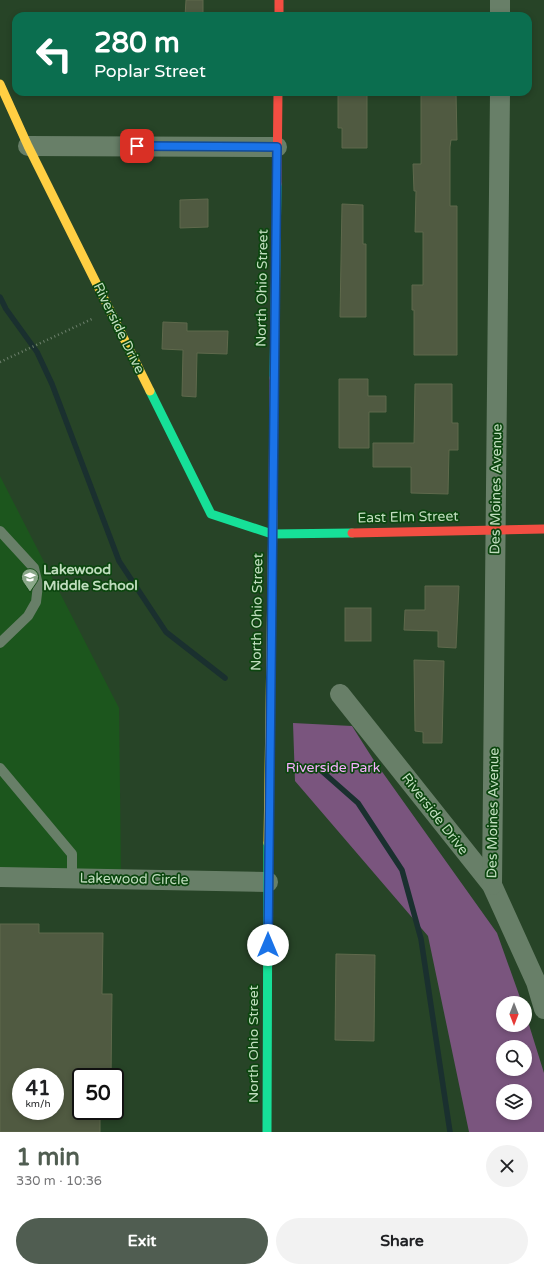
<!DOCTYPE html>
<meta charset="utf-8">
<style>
body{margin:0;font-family:"Varela Round",sans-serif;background:#f2f2f2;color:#202124;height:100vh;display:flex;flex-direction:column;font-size:15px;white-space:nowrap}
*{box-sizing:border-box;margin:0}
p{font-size:13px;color:#757577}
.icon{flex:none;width:22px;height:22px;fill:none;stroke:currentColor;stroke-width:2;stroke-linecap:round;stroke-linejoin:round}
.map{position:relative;height:1132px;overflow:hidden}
.panel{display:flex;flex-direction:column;background:#fff;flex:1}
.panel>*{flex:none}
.banner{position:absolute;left:12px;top:12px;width:520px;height:84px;border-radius:12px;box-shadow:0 2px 6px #0003;background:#0b6e4f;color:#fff;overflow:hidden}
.needle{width:26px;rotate:180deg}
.buttons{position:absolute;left:496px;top:996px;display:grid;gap:8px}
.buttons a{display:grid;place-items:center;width:36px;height:36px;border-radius:50%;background:#fff;box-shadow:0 2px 6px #0003;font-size:20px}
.speed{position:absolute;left:12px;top:1068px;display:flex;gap:8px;font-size:20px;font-weight:700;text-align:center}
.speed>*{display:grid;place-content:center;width:52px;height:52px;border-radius:50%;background:#fff;box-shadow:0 2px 6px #0003;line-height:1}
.speed small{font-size:10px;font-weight:400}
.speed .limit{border:2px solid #111;border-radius:6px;background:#fff;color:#111}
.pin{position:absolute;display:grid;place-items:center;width:34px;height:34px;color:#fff;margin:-17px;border-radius:8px;box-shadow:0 2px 6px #0006}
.me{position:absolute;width:44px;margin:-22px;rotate:0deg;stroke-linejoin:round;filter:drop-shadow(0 0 3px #0008)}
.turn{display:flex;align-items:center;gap:14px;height:84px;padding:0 16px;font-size:18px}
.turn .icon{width:52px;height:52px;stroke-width:2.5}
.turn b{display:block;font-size:28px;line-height:34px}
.round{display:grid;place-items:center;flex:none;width:42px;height:42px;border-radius:21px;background:#f2f2f2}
.overview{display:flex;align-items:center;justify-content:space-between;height:68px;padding:0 16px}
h1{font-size:24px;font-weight:800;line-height:30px;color:#505d51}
.cta{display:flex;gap:8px;margin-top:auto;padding:8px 16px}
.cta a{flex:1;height:46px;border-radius:24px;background:#505d51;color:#fff;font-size:16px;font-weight:800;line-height:46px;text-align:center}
.cta a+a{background:#f2f2f2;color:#202124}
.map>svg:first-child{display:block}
.built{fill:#1c561d}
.green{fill:#7a557e;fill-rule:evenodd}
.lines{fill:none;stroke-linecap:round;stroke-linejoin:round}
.stream{stroke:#1a302f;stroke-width:5.5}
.building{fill:#505a41;stroke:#5f694c;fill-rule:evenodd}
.path{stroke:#6e816d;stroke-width:2.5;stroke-dasharray:1 3;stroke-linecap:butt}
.lane{stroke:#687f68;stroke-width:10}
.street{stroke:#687f68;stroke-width:20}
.fast{stroke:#16e098;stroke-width:9}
.slow{stroke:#ffcf43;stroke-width:9}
.jam{stroke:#f24e42;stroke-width:9}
.route-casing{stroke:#114b97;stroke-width:10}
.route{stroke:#1a73e8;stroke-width:7}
.labels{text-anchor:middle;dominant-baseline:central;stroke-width:3.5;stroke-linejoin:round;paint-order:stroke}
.street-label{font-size:14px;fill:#c0ddbe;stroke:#0c460f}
.poi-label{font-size:14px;font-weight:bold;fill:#c0ddbe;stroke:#0c460f;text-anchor:start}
.park-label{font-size:14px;fill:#f8afff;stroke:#0c460f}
</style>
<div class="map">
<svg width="544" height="1132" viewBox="0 0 544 1132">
<rect width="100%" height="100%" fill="#274427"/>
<polygon class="built" points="0,476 119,708 121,873 0,869"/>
<path class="green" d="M293,723L352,726L373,759L497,933L522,1003H503V1025H525V1012L544,1073V1132H469L428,936L295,781ZM503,1047H525V1069H503ZM503,1091H525V1113H503Z"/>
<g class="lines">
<g class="stream">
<polyline points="0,297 6,309 37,352 52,384 119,561 166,632 225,678"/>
<polyline points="316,766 358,803 402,870 421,939 450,1132"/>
</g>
</g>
<g class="building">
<polygon points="186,0 203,0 203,16 185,16"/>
<polygon points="338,92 367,92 367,148 342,148 342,128 338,128"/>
<polygon points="421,92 456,92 457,140 451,140 450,147 450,206 457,206 457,355 414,355 414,310 412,310 412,285 423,285 423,232 415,232 416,191 414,191 413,164 421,164"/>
<polygon points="208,199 208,227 180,228 180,200"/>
<polygon points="342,204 363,205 363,244 366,244 366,317 340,317"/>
<polygon points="163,322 187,323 187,331 228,331 227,354 197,353 196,397 182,396 183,350 162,349"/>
<polygon points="339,379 368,379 368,396 386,396 386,412 369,412 369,448 339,448"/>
<polygon points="415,384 452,384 452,423 458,423 458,450 449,450 448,494 411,493 411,467 373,467 373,443 414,443"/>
<polygon points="425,586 459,586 456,648 438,647 438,631 404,630 405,610 425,610"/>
<rect x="345" y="608" width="26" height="33"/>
<polygon points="414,660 444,661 442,743 423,743 423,732 415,731"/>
<path d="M0,924H39V933H103L102,994H112L111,1077H81V1111H100V1132H0ZM21,1077H55V1111H21Z"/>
<polygon points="336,954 375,955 374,1041 335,1040"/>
</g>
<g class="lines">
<polyline class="path" points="0,362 92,319"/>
<g class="lane">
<polyline points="0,531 34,568 38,585 36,602 28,616 0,643"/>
<polyline points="0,768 72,854 72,878"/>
</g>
<g class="street">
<polyline points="500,16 500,0"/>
<polyline points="28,146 277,147"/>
<polyline points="340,694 492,885 536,982 544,1009"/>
<polyline points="0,877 268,882"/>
<polyline points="492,885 500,92"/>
</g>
<g class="fast">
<polyline points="274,378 277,184"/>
<polyline points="150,391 211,514 272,534 352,533"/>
<polyline points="267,1132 268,843"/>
</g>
<g class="slow">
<polyline points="0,84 28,146 150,391"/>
<polyline points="268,843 273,511"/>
</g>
<g class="jam">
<polyline points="279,0 279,16"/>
<polyline points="277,184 278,92"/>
<polyline points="273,511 274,378"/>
<polyline points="352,533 544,529"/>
</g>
</g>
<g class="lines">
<g class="route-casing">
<polyline id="route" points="137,146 277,147 268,945"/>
</g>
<use href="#route" class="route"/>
</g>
<defs>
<g id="school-pin" transform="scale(0.9)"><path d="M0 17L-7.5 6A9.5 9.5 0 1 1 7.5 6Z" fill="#8aa789" stroke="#0c460f"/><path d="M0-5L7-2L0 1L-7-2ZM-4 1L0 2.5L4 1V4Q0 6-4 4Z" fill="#fff"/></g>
</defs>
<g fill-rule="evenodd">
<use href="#school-pin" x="30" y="577"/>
</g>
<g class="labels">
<g class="street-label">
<text transform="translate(262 288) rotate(-89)">North Ohio Street</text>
<text transform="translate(119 328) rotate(64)">Riverside Drive</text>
<text transform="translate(496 489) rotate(-89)">Des Moines Avenue</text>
<text transform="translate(408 517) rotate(-1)">East Elm Street</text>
<text transform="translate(257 612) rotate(-89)">North Ohio Street</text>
<text transform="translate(493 813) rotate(-89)">Des Moines Avenue</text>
<text transform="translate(435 814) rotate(52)">Riverside Drive</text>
<text transform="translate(134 879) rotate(1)">Lakewood Circle</text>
<text transform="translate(253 1044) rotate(-90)">North Ohio Street</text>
</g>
<g class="poi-label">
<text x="43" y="569">Lakewood<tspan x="43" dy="16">Middle School</tspan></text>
</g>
<g class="park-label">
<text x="333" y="767">Riverside Park</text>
</g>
</g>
</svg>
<div class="buttons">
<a><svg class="needle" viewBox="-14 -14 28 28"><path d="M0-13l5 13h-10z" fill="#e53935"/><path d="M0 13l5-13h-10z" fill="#757577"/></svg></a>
<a><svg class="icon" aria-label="search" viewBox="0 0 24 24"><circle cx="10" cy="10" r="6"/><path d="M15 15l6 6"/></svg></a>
<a><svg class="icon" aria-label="layers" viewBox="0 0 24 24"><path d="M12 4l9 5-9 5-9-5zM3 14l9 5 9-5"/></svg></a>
</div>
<div class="speed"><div>41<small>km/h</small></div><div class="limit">50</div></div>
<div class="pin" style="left:137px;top:146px;background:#d93025"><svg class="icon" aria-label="arrive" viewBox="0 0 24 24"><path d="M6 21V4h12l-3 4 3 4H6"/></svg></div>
<svg class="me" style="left:268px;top:945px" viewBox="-20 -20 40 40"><circle r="19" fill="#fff"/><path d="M0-13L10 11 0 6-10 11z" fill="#1a73e8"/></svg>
<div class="banner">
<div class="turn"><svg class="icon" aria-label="left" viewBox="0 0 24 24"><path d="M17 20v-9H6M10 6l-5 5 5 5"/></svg><div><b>280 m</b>Poplar Street</div></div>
</div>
</div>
<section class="panel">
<div class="overview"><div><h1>1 min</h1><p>330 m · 10:36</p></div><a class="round"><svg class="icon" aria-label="close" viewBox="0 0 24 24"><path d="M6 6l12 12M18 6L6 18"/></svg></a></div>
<div class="cta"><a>Exit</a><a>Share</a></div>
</section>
